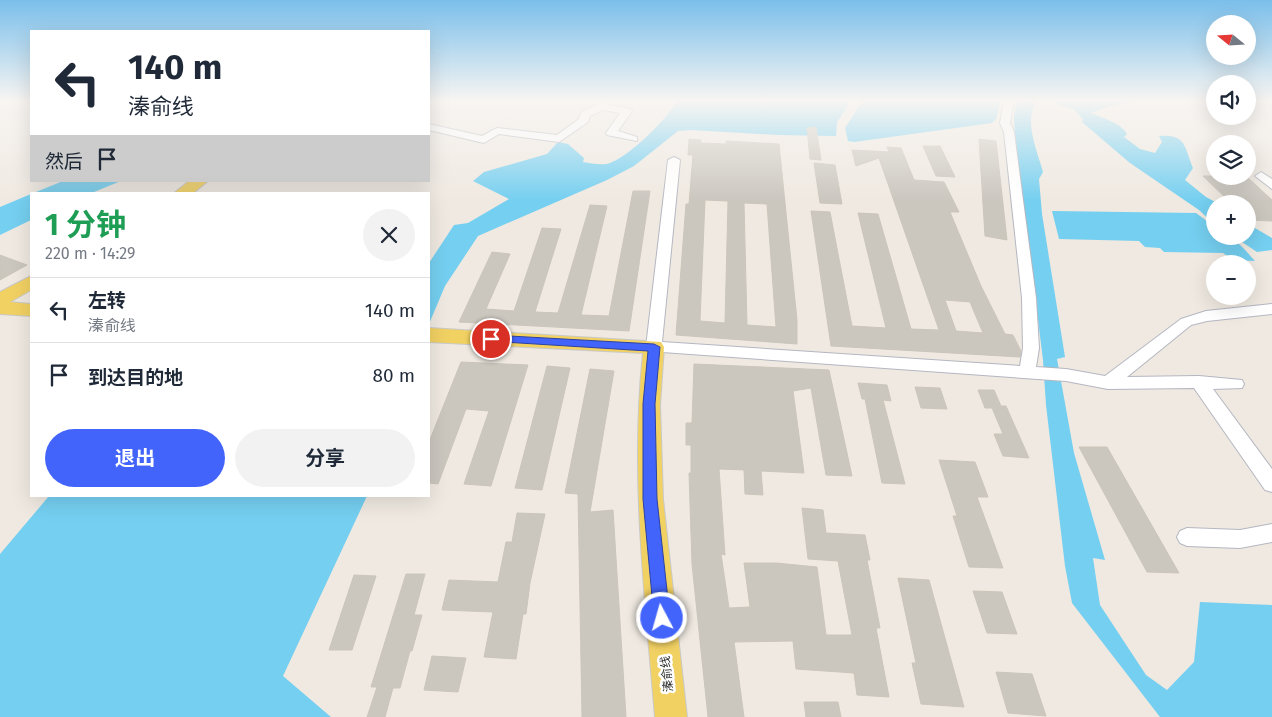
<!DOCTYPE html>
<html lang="zh">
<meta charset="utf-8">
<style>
body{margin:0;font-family:"Fira Sans","Noto Sans SC",sans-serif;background:#f2f2f3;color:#1f2937;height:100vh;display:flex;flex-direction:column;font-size:19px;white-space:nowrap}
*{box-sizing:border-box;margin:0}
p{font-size:16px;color:#747a83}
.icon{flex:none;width:28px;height:28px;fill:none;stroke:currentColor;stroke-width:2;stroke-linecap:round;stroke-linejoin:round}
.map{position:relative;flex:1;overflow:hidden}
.drawer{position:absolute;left:30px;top:192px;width:400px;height:305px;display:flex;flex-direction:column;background:#fff;border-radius:0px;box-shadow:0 5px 20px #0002}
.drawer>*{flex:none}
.guide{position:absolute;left:30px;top:30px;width:400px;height:152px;border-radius:0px;box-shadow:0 5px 20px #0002;background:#fff;color:#1f2937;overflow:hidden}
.needle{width:32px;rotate:288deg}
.tools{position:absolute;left:1206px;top:15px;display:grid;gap:10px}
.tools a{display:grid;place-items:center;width:50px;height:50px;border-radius:50%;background:#fff;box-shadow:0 5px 20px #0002;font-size:25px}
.pin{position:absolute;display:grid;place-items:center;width:42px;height:42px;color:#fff;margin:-21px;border:2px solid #fff;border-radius:50%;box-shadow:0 1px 5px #0007}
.me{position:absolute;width:55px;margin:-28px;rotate:354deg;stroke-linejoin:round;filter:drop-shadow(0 0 4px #0008)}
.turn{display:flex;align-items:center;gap:18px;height:105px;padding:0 15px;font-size:22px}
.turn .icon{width:65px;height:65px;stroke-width:2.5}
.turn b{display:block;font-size:35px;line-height:42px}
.then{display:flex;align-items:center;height:48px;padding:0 15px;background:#0003;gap:10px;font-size:19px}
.round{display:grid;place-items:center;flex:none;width:52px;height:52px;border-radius:26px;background:#f2f2f3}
.summary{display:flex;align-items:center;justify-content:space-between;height:85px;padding:0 15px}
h1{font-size:30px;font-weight:700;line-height:38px;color:#1e9e55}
.button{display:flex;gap:10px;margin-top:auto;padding:10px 15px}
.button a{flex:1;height:58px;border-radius:30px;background:#4264fb;color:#fff;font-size:20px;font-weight:700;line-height:58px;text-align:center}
.button a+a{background:#f2f2f3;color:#1f2937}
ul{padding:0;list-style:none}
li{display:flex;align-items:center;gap:15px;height:65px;padding:0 15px;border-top:1px solid #e0e1e3}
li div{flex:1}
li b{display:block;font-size:19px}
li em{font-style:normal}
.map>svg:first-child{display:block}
.water{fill:#75cff0}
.building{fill:#cbc7bf;stroke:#cbc5ba;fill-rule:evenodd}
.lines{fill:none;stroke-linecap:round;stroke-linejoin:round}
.minor-casing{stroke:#b4b7c1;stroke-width:2}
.major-casing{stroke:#c9c9c9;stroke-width:2}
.minor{fill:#fff;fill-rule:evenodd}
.major{fill:#f2d163;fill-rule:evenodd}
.route{fill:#4264fb;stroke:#2b41a3}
.labels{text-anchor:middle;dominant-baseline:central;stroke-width:5;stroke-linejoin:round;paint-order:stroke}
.street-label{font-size:12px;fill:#2e2e2e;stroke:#fff}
</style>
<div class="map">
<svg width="1272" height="717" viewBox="0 0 1272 717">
<rect width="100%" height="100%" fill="#efe9e1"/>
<g class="water">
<path d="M677,100H852L837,122L836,136L778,135L691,130L678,131L634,166L607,180L478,236L445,286L429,324V263L454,225L468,223L509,199L473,181L484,172L547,154L558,142L568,144L584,158L583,162C590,163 599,165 606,164C624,162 670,117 677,100Z"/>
<polygon points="863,100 1001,100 996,119 992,123 854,142 848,141 845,128"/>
<path d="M1017,100H1037C1023,121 1037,150 1043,172L1039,179L1042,214L1065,357L1057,359L1074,453L1105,560L1093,558L1100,605L1146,675L1167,690L1194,662L1200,602L1272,605V717H1160L1072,603L1065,566L1046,405L1043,360L1015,134L1014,116Z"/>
<path d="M1053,100H1136L1137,102C1126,101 1102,108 1091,113C1102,118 1120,122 1127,134L1124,137L1140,149L1155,153L1162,142L1159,136C1186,134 1184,146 1193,168L1185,180L1206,197L1219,204H1215V225L1199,210L1130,163L1082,122L1083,119L1073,109L1053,103Z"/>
<polygon points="63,181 121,181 89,194 31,194"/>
<polygon points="31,194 31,220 0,235 0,207"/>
<path d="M1052,211L1196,213L1215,227V236C1236,236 1242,247 1255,261L1233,260L1223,253L1164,252L1160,248L1145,247L1139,241L1059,239Z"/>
<polygon points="1248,224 1272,238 1272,250 1257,252 1233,236 1248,236"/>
<polygon points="49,496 367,496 283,676 331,717 0,717 0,554"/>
</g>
<g class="building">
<polygon points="816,127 821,160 810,159 807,128"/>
<path d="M689,139L701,140V143L726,144V141L779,144L797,320V344L676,335L686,204H689L693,155H688ZM705,200L728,201L725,323L700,321ZM744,203L767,204L776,327L747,325Z"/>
<polygon points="979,139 996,141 1007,240 985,236"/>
<polygon points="923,146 940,146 955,177 936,176"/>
<path d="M887,147L901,148L914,180L944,182L959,212H950L981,286L1005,334L1013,335L1021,351L1020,357L831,346L811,211L830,212L852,326L886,328L858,213L878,214L911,329L939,330L879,158L856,166L852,150L889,152ZM945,300L970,302L983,333L956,331Z"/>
<polygon points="814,163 835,165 842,204 820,203"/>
<polygon points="1203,176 1246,176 1272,200 1272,221 1248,220 1248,204 1232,204"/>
<polygon points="633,191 650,191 629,331 459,322 492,252 510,254 486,309 514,311 542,228 561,229 535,312 558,313 590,205 607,206 581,315 609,316"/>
<polygon points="0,255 27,265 0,280"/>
<polygon points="461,362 528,365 491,486 464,484 489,411 466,409 438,484 429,483 429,442"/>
<polygon points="694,364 829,370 852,476 826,475 811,388 793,391 804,473 761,471 763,495 745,494 744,470 719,469 725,555 721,554 729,608 750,607 744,563 776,563 817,567 826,635 852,635 838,561 808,559 802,508 823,510 826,533 865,535 870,560 867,560 880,628 876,628 889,697 857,695 854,673 796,669 793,641 734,642 744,717 708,717 692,564 689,473 691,473 691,445 686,445 686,423 692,423"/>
<polygon points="547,366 570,368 542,490 515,488"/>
<polygon points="590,369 614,371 590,512 613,510 626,717 582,717 578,494 565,493"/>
<polygon points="858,383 887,385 891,401 883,400 905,484 882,483 865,399 862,399"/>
<polygon points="915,387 940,388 947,409 921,408"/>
<polygon points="978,390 994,390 1001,406 1006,406 1029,458 1003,456 994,434 1003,434 992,408 985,408"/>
<polygon points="1079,447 1107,447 1179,573 1147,572"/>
<polygon points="939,460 975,462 988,497 977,497 1003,568 969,567 953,516 957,516"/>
<polygon points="517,513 545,514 530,583 526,614 523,614 516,659 484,657 493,612 442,610 449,580 498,582 506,542 512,542"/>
<polygon points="406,574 425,574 414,615 422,615 412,651 410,651 400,688 393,688 385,717 367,717 377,687 371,687"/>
<polygon points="354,575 376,576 352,650 329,650"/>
<polygon points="898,578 929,580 964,707 921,704 912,663 916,663"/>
<polygon points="973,591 1002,592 1017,634 987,633"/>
<polygon points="432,656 466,658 458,692 424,690"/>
<polygon points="996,672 1032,674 1046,716 1008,713"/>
<polygon points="804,702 838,702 841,717 806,717"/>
</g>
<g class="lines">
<g class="minor-casing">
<g id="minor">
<polygon points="597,100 607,100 610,105 631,109 632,111 618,131 637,137 637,141 607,135 606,133 620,113 603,110 590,116 588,122 559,142 499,134 484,143 429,130 429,124 482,136 497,128 557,135 579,119 581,112 599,104"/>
<polygon points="1004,100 1014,100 1010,123 1014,132 1036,298 1039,348 1036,367 1066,369 1105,376 1181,319 1206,311 1272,304 1272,314 1207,321 1191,325 1127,377 1199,376 1242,380 1244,384 1242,388 1213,389 1272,469 1272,492 1265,490 1194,388 1108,389 1066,381 648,351 646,347 668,160 674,157 680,160 662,342 1020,366 1023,348 1022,298 1004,132 1000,123"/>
<polygon points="1261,172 1272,179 1272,189 1255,176"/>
<polygon points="1272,524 1272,542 1240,548 1187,546 1180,543 1177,537 1180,531 1187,528 1240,530"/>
</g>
</g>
<g class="major-casing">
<g id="major">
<polygon points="189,181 208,181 192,194 173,194"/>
<polygon points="31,276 31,290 10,302 31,304 31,316 0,314 0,292"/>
<path d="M429,328L661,342L664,347L660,405L663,499L687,717H655C645,596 630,475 643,353L429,342Z"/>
</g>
</g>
<use href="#minor" class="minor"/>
<use href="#major" class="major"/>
</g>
<linearGradient id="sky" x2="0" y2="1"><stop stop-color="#7abfeb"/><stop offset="0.5" stop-color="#f8f5f2"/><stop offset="1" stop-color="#f8f5f2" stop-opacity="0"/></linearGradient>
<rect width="1272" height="201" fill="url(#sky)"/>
<polygon class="route" points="491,335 654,344 660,347 655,404 657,499 670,618 667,623 662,626 656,623 654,618 643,499 643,404 648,351 487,341 486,339"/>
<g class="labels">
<g class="street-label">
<text transform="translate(667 674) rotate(-96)">溱俞线</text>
</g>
</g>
</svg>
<div class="tools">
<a><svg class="needle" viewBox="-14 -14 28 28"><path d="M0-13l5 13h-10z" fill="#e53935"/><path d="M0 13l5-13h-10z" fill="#747a83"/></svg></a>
<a><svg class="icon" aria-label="sound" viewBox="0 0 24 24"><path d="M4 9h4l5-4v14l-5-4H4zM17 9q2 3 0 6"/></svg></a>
<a><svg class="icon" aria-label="layers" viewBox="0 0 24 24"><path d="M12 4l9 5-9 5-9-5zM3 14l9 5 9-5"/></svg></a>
<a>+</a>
<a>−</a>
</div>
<div class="pin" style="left:491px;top:339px;background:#d93025"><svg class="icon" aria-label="arrive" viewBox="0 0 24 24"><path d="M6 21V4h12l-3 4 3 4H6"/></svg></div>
<svg class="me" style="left:662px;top:618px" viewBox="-20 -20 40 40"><circle r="17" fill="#4264fb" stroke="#fff" stroke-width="3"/><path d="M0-11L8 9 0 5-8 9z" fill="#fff"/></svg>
<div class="guide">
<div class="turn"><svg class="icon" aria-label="left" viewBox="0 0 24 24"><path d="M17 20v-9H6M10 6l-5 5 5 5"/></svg><div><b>140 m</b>溱俞线</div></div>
<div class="then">然后<svg class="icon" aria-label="arrive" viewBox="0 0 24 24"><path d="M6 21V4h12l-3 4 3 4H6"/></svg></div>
</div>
<section class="drawer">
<div class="summary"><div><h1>1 分钟</h1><p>220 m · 14:29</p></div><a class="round"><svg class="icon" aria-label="close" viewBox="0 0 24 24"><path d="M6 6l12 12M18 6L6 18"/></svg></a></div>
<ul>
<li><svg class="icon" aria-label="left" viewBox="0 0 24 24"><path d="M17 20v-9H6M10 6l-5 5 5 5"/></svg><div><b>左转</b><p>溱俞线</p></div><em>140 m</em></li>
<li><svg class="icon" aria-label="arrive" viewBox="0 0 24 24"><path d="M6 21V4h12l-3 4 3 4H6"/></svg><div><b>到达目的地</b></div><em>80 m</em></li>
</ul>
<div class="button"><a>退出</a><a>分享</a></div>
</section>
</div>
